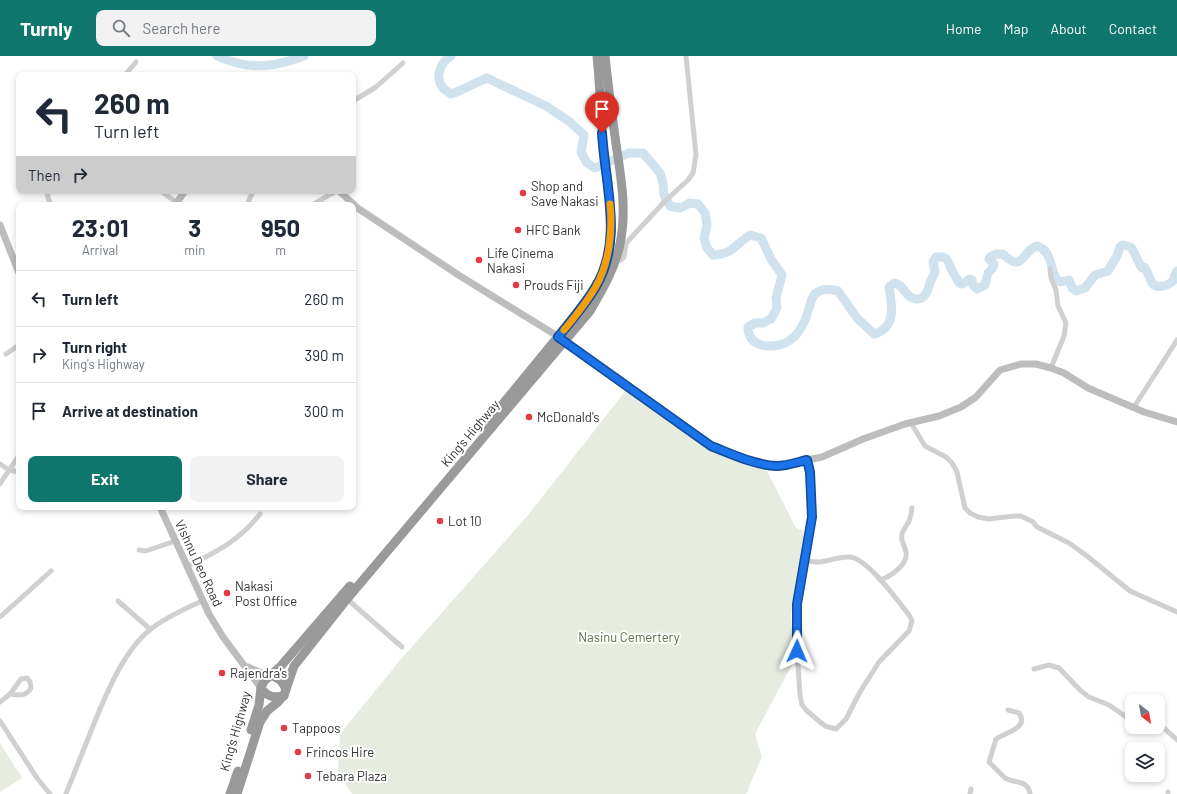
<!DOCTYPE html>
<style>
body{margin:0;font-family:Barlow,sans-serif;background:#f2f2f3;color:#1f2937;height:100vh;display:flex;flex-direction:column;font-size:15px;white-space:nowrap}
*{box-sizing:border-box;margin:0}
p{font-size:13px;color:#747a83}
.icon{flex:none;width:22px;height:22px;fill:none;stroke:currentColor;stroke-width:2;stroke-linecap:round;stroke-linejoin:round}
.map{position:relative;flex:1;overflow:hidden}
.sheet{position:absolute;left:16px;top:146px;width:340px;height:308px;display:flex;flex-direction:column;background:#fff;border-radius:8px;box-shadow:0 2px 6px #0003}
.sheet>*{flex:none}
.hud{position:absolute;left:16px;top:16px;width:340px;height:122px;border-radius:8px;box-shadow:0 2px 6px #0003;background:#fff;color:#1f2937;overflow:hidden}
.needle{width:26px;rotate:149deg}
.controls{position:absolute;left:1125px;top:638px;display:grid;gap:8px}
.controls a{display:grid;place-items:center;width:40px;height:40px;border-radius:8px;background:#fff;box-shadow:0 2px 6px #0003;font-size:20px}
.pin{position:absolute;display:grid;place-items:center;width:34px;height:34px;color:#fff;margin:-41px -17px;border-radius:50% 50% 50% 0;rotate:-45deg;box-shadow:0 0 4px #0007}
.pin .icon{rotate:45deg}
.me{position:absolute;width:44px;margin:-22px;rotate:1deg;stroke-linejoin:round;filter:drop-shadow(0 0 3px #0008)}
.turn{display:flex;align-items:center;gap:14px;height:84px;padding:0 12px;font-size:18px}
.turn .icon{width:52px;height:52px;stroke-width:2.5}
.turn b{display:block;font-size:28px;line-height:34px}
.then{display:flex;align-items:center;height:38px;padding:0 12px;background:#0003;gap:8px;font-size:15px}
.eta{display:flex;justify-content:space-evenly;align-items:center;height:68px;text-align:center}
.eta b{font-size:24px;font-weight:700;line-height:28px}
.button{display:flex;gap:8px;margin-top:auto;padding:8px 12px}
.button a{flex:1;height:46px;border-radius:8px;background:#0f766e;color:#fff;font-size:16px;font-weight:700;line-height:46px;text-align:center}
.button a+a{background:#f2f2f3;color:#1f2937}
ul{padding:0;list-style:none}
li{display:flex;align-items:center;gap:12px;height:56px;padding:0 12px;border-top:1px solid #e0e1e3}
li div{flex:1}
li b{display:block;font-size:15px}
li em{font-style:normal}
header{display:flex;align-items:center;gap:24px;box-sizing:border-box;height:56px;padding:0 20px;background:#0f766e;color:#fff}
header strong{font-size:19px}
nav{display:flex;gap:22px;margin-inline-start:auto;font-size:14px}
.search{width:280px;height:36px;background:#f2f2f3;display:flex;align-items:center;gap:10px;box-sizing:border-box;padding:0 14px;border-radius:8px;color:#747a83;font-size:15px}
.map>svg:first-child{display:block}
.green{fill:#e6ecdf}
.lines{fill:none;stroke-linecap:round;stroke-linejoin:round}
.river{stroke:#cfe2ee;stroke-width:9}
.street{stroke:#d0d0d0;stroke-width:5}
.secondary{stroke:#bdbdbd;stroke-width:7}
.highway{stroke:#9a9a9a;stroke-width:9}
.route-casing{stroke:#114b97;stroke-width:10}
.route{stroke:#1a73e8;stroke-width:7}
.slow{stroke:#f59e0b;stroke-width:7}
.poi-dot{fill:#e63946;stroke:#fff;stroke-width:1.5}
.labels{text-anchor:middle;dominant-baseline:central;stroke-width:4;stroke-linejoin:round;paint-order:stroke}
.poi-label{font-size:13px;fill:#333;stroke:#fff;text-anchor:start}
.street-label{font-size:13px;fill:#333;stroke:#fff}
.park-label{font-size:13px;fill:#56703f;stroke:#fff}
</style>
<header>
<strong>Turnly</strong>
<div class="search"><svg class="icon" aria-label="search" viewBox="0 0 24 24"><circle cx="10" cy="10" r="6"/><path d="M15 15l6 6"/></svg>Search here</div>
<nav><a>Home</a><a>Map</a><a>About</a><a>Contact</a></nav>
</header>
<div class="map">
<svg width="1177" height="738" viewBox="0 0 1177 738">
<rect width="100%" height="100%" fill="#fff"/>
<g class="green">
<polygon points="627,333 717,397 767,415 796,472 804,475 791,557 794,605 755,678 762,701 746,738 352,738 338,717 340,678 401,603 528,459"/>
<polygon points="0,687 22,722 0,736"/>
</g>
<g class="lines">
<g class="river">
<path d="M217,0C248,14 272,12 304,0"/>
<path d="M451,0C441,6 434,21 443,32C444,34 449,36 451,38C464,34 474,27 487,22L546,50L570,66L584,79L581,96L587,107L595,112L629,97H643L660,117L663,127L664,139L670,150L680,152L690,147L698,148L705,157L707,169L704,182L707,192L713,199C734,198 734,189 750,179L761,182L771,203L782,219L776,242L777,252L771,263L763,267H755L748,271C748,279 751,285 759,288C765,291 774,290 780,289C797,284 805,268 809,252C811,247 811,242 815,238C822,232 829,233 838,235L857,262L874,278C897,271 892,250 889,231L894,227C904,228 905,242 916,243C927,244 928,231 931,224C932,222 934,219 935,216C935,213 933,209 933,206L936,201C947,200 948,204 951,213C953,216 957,223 959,227L962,228L970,223L972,224L973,229L977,233L985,229L988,217L992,213L994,208L989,203L990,201L996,198H1003C1023,219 1023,193 1037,190C1056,196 1048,222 1061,226L1069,224L1072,232L1076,235L1085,232L1095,219L1108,215L1117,200L1120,191L1123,189L1131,191C1136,198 1137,205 1142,212L1144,211C1151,219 1149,233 1162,230C1167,230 1170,228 1174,224V221L1177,215"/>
</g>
<g class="street">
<polyline points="125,19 136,6"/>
<polyline points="353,45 376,31 403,7"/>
<polyline points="47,135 48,142 51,149"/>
<polyline points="161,135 176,146"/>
<polyline points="247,149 253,135"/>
<polyline points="312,149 336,135"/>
<polyline points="616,203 621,204 624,201 626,188 629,184 665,145 688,124 693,117 696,99 686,0"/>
<polyline points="1050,213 1051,222 1056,234 1058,250 1066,267 1064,280 1051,312"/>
<polyline points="6,298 19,289"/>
<polyline points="1134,351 1177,284"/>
<polyline points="911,367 925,390 946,401 952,407 957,416 965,452 970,457 978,461 989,463 1014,460 1021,460 1033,466 1037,471 1069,487 1087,500 1130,535 1177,556"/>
<polyline points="0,408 9,414 19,416"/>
<polyline points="0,428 19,399"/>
<polyline points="139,494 146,495 175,485"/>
<path d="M804,505C809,505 814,506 819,506C829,505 840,500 850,501C868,503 898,545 909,559L912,565L909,575L879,606L860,636L846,663L836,673L825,670L807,655L802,649L800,639L797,595V548L812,461L810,416L807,404"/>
<path d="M186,511C216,496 239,485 260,458"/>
<path d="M880,524C891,520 908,509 906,496C905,489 900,485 902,478C903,474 906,470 908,467C911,462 911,457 912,452"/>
<polyline points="347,543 402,591"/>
<polyline points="118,545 150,573"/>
<polyline points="0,561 51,515"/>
<polyline points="1034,613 1049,609 1059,612 1081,635 1089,641 1109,649 1132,665"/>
<path d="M0,646L10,638L21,623L27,622L30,626L31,632C26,641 18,639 10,638"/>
<path d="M1008,654L1019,657C1030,672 1004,677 996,683L989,706C991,708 1003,720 1005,722C1015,728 1028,723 1030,738"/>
<polyline points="0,665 37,722 50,738"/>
<polyline points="1158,669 1164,672 1177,684"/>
<polyline points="1168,736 1168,738"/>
<path d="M66,738C74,717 83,696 91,675C104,643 123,594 151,573C166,561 185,553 202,545"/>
<polyline points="970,738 971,733"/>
</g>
<g class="secondary">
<polyline points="339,135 359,153 460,220 559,281 711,390 736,400 759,408 778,410 822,401 863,383 905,368 939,360 961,351 976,341 1000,314 1021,308 1036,308 1051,312 1064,317 1088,332 1144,356 1177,366"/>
<polyline points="175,149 185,135"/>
<polyline points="0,169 19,217"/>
<polyline points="160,451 209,558 223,581 261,632"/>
<polyline points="248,611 257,615 270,619"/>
</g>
<g class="highway">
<path d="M483,372L583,250C591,238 599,227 604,213C619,173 606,130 603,89C601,59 600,30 597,0"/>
<path d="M270,619C279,622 283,625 286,634"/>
<path d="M261,632C267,641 274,642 284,640"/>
<polyline points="251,674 259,649 261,632 264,625 280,611 350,530"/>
<polyline points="230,738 238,715"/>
<path d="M237,738L260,666L267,655L278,646L284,639L294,610L347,543L590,255C602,234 615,213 620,188C627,155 621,121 616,88C612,59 608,29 605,0"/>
</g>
</g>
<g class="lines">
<g class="route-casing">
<path id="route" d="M602,77C605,129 624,185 595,232C584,250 571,265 558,281L711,390C732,398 754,409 777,410C786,410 798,406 807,404L810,416L812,461L797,548V595"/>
</g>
<use href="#route" class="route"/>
<path class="slow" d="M564,274C575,261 586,247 595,232C609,208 613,176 610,148"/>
</g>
<g class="poi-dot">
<circle cx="523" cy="137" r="4"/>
<circle cx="518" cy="174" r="4"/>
<circle cx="479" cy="204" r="4"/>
<circle cx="516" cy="229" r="4"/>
<circle cx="529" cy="361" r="4"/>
<circle cx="440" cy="465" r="4"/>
<circle cx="227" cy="537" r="4"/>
<circle cx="222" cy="617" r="4"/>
<circle cx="284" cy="672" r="4"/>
<circle cx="298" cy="696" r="4"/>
<circle cx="308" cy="720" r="4"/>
</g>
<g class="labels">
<g class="poi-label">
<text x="531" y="130">Shop and<tspan x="531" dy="15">Save Nakasi</tspan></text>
<text x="526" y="174">HFC Bank</text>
<text x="487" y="197">Life Cinema<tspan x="487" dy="15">Nakasi</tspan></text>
<text x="524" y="229">Prouds Fiji</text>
<text x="537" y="361">McDonald's</text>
<text x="448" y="465">Lot 10</text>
<text x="235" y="530">Nakasi<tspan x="235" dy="15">Post Office</tspan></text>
<text x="230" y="617">Rajendra's</text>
<text x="292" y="672">Tappoos</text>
<text x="306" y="696">Frincos Hire</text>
<text x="316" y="720">Tebara Plaza</text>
</g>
<g class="street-label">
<text transform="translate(470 377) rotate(-50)">King's Highway</text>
<text transform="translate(199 507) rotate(65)">Vishnu Deo Road</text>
<text transform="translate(235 675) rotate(-74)">King's Highway</text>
</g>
<g class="park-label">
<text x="629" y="581">Nasinu Cemertery</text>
</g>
</g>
</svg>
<div class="controls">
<a><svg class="needle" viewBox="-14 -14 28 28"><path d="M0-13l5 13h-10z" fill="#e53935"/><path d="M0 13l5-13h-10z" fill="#747a83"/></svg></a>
<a><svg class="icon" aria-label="layers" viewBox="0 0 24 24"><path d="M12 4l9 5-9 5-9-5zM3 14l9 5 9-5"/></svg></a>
</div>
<div class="pin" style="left:602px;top:77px;background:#d93025"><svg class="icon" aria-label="arrive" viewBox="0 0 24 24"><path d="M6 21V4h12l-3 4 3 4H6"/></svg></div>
<svg class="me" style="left:797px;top:595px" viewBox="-20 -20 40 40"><path d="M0-17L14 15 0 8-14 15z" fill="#1a73e8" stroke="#fff" stroke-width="4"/></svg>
<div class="hud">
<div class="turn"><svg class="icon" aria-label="left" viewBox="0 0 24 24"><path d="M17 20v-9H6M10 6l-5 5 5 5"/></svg><div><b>260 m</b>Turn left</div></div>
<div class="then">Then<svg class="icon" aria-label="right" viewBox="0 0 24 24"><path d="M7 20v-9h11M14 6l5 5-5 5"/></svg></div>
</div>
<section class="sheet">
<div class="eta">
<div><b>23:01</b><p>Arrival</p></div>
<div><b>3</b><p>min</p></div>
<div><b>950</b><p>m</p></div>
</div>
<ul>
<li><svg class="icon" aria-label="left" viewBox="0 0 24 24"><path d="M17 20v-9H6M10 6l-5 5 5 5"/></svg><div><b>Turn left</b></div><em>260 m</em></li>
<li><svg class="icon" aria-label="right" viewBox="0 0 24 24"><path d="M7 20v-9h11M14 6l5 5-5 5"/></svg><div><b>Turn right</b><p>King's Highway</p></div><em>390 m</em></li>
<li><svg class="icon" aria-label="arrive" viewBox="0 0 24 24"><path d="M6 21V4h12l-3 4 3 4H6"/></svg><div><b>Arrive at destination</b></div><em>300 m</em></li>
</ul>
<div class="button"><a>Exit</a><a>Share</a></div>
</section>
</div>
